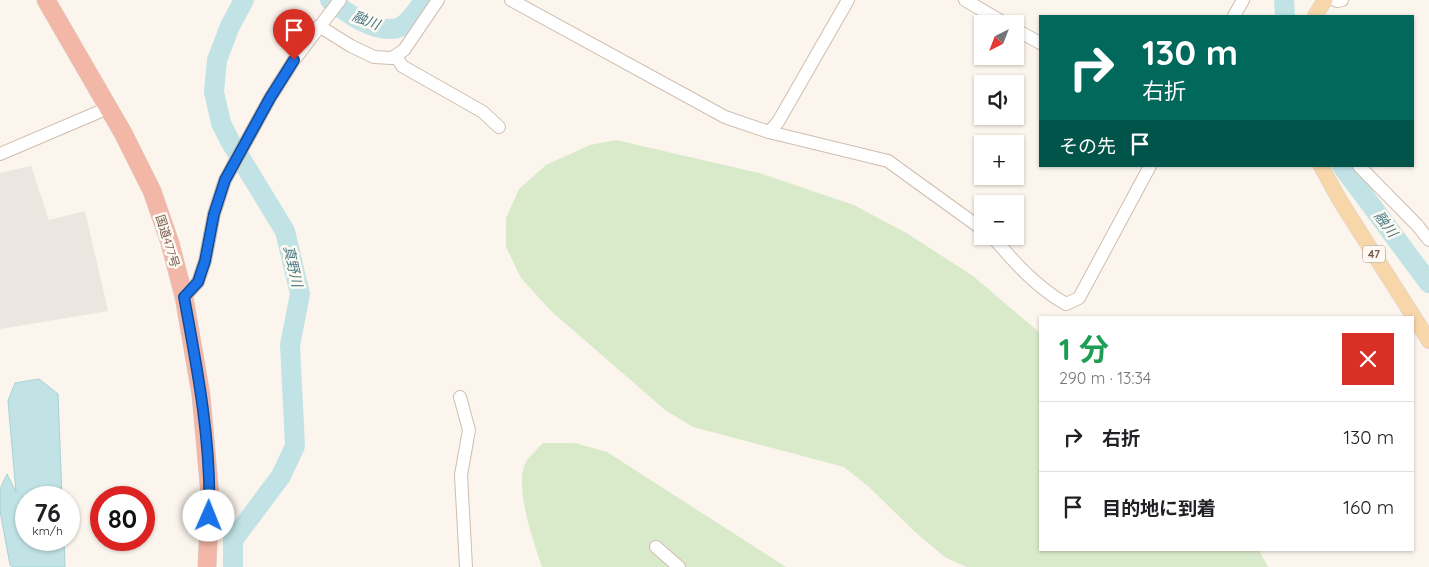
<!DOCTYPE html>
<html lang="ja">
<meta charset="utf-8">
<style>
body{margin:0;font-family:Quicksand,"Noto Sans JP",sans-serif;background:#f6f6f6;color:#202124;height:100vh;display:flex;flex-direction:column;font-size:19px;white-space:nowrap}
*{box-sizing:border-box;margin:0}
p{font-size:16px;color:#757577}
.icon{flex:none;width:28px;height:28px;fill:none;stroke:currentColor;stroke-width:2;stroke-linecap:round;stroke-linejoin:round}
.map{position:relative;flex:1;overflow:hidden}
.side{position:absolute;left:1039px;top:316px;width:375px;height:235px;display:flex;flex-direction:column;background:#fff;border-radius:0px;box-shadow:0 1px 4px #0004}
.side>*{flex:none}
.guide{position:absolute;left:1039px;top:15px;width:375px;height:152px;border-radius:0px;box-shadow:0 1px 4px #0004;background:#00695c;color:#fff;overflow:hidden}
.needle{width:32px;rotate:222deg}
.buttons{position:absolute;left:974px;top:15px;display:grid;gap:10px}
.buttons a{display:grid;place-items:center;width:50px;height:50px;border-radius:0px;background:#fff;box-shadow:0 1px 4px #0004;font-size:25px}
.speed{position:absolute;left:15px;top:486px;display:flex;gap:10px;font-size:25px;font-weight:700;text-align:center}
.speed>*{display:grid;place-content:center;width:65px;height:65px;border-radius:50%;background:#fff;box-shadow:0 1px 4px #0004;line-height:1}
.speed small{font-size:12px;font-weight:400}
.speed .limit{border:8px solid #d22;background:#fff;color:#111}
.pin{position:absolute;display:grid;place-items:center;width:42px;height:42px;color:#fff;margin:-51px -21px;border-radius:50% 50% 50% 0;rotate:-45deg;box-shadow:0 0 5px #0007}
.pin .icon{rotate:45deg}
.me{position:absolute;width:55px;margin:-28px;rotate:1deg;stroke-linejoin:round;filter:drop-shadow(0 0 4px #0008)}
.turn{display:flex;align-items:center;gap:18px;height:105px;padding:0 20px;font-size:22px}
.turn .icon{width:65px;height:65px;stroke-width:2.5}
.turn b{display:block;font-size:35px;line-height:42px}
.then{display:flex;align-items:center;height:48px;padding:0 20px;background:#0003;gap:10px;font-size:19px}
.round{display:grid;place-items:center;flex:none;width:52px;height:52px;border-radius:0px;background:#f6f6f6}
.head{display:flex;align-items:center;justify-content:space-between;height:85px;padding:0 20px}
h1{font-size:30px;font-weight:700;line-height:38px;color:#1e9e55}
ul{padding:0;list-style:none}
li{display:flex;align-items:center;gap:15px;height:70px;padding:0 20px;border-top:1px solid #e0e0e0}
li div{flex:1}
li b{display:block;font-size:19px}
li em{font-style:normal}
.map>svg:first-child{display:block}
.industrial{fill:#ece6e1}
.green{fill:#d9eaca}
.water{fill:#c1e3e6;stroke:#a7d2d7}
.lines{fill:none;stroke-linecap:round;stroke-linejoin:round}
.river{stroke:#c1e3e6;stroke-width:20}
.minor-casing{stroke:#cfbdb1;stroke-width:14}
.major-casing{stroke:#d9d1ce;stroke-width:16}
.highway-casing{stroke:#d9d1ce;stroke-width:19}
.minor{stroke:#fff;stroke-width:12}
.major{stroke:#f7d6a9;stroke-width:15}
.highway{stroke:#f3b7a7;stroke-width:18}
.route-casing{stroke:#114b97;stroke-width:12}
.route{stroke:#1a73e8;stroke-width:9}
.labels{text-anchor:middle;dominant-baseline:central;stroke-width:5;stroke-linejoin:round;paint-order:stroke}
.shield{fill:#fef9f3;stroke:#a08a80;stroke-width:1}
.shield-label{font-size:11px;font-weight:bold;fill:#785b4f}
.street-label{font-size:12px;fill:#785b4f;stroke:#fef9f3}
.water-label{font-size:14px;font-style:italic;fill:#467b83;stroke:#fef9f3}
</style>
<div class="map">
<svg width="1429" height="567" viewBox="0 0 1429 567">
<rect width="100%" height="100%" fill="#fcf5ed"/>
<polygon class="industrial" points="31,166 49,220 85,211 108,311 0,329 0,173"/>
<g class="green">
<polygon points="616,140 759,173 854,205 908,234 973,276 1040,333 1040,550 1259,550 1268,567 967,567 946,558 915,532 869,487 844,467 693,427 665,410 551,311 521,278 506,247 506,218 519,189 546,165 590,145"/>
<path d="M543,443H575L607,452L786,567H542C534,543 512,483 527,460C532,454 538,448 543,443Z"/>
</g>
<polygon class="water" points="39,379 58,394 62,497 26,498 26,540 64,540 65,567 13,567 10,565 0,511 0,489 7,474 16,492 8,401 15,383"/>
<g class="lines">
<g class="river">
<path d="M330,0C347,13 374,34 398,28C408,25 418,8 425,0"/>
<polyline points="1284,0 1285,16"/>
<polyline points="1342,166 1429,283"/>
<polyline points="233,567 233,540 281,476 295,446 290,345 300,294 285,231 230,141 221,123 214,92 217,60 230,26 244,0"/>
</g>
<g class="minor-casing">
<g id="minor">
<polyline points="511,0 725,117 769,132 888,161 982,229"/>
<polyline points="965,0 1006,24"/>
<polyline points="1335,0 1337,1 1342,0"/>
<polyline points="1234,16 1243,0"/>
<polyline points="319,26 351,46 374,57 392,58 404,50 438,0"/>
<polyline points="1015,29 1040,43"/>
<polyline points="396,56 402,66 483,112 499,127"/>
<polyline points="769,132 778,122 848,0"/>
<polyline points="0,154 108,108"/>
<polyline points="1359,166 1417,225 1429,240"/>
<path d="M992,236C1014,262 1036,287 1066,304L1079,298L1150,166"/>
<polyline points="184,297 198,282 205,261 214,214 225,180 270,98 294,60 340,0"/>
<polyline points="460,397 469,430 461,475 466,567"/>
<polyline points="656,547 679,567"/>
</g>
</g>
<g class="major-casing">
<g id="major">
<polyline points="1315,16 1325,0"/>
<polyline points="1321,166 1339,199 1429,341"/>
</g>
</g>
<g class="highway-casing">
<polyline id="highway" points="46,0 123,133 152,191 170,243 184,297 201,395 210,496 207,567"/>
</g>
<use href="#minor" class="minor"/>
<use href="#major" class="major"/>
<use href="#highway" class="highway"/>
</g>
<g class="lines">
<g class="route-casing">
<path id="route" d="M209,516C212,445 197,367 184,297L198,282L205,261L214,214L225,180L270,98L294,60"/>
</g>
<use href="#route" class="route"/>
</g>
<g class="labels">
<rect class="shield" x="1363" y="245.5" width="22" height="17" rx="4"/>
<g class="shield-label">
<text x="1374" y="254">47</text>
</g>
<g class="street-label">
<text transform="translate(168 241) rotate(73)">国道477号</text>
</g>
<g class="water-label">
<text transform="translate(366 20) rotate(21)">融川</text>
<text transform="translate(1386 224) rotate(53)">融川</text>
<text transform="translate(293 266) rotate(77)">真野川</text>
</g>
</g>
</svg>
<div class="buttons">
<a><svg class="needle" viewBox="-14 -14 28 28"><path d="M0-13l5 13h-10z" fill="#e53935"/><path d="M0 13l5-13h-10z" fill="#757577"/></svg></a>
<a><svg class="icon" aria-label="sound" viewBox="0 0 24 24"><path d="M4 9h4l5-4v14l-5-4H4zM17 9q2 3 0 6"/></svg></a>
<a>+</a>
<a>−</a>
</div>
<div class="speed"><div>76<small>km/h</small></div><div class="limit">80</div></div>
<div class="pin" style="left:294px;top:60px;background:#d93025"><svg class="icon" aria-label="arrive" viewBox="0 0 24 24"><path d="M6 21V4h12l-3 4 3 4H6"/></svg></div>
<svg class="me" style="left:209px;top:516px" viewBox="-20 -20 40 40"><circle r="19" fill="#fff"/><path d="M0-13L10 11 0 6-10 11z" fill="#1a73e8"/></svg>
<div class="guide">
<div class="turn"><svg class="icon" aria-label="right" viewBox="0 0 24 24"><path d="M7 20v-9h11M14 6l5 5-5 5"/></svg><div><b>130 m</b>右折</div></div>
<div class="then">その先<svg class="icon" aria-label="arrive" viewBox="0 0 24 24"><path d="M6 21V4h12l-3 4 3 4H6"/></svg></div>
</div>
<section class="side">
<div class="head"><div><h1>1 分</h1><p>290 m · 13:34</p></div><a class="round" style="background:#d93025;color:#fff"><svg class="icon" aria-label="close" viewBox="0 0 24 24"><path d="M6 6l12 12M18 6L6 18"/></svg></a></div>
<ul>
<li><svg class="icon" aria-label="right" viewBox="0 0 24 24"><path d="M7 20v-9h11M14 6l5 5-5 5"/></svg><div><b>右折</b></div><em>130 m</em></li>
<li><svg class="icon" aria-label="arrive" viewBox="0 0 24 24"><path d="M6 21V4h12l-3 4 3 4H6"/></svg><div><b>目的地に到着</b></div><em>160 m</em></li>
</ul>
</section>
</div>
